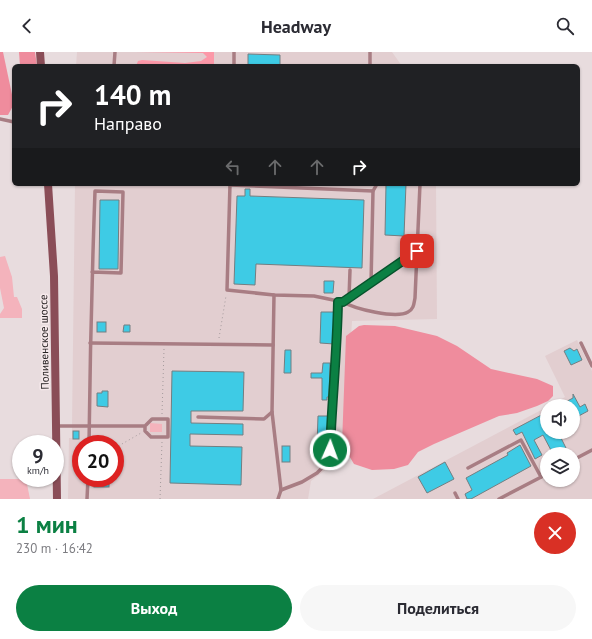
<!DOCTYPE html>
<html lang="ru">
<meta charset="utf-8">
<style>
body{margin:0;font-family:"PT Sans",sans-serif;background:#f7f7f7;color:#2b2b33;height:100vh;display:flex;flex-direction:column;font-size:15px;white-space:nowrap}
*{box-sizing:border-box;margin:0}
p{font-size:13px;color:#7c7c81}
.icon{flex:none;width:22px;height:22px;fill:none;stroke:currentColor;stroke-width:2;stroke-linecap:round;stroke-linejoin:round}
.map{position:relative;height:447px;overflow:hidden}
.side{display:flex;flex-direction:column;background:#fff;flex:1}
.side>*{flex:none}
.hud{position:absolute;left:12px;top:12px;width:568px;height:122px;border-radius:6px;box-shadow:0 1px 3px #0004;background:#202124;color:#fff;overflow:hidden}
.fabs{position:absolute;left:540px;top:347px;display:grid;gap:8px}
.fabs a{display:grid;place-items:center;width:40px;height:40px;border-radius:50%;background:#fff;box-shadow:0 1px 3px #0004;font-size:20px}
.speed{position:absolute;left:12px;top:383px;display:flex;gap:8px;font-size:20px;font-weight:700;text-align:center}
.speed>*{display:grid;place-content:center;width:52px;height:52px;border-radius:50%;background:#fff;box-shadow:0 1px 3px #0004;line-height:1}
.speed small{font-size:10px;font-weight:400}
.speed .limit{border:6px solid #d22;background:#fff;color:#111}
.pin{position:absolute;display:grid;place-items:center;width:34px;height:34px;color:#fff;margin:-17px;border-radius:8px;box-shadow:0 2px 6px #0006}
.me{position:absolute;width:44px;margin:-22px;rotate:2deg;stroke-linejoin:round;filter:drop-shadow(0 0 3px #0008)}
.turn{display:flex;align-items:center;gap:14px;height:84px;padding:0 16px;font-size:18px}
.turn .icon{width:52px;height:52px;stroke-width:2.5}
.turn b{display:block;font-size:28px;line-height:34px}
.lanes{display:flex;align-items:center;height:38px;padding:0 16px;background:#0003;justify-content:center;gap:20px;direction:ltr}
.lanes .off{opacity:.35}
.round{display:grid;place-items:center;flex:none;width:42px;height:42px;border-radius:21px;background:#f7f7f7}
.summary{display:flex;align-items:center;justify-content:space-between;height:68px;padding:0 16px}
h1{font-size:24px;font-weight:600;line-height:30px;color:#0b8043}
.primary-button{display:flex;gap:8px;margin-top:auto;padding:8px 16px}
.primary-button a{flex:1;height:46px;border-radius:24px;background:#0b8043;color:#fff;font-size:16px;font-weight:600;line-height:46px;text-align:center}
.primary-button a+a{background:#f7f7f7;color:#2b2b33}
header{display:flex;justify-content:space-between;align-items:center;height:52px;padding:0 16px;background:#fff;font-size:18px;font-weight:600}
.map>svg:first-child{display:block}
.built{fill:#e2ced0;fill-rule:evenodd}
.green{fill:#f4b3bc}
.forest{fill:#ef8c9d}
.water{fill:#fc98a8}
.building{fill:#3ecbe5;stroke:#737e81}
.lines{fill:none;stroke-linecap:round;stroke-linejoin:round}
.path{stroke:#a49a9c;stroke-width:1;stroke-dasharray:1 3;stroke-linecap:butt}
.lane{stroke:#a87d83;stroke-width:3.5}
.secondary{stroke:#8a4d57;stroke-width:8}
.route-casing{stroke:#07532c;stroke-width:10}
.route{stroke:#0b8043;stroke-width:7}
.labels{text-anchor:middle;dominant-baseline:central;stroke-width:3;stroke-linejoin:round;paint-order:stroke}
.street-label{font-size:11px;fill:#282324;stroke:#f6e9eb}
</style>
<header><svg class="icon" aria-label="back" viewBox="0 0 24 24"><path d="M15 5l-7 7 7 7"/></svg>Headway<svg class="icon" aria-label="search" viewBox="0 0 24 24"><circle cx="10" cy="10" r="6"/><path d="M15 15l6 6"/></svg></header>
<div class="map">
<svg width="592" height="447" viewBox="0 0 592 447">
<rect width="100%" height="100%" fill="#e8dcde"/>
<g class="built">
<polygon points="77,0 392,0 402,14 76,14"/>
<path d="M75,132H436L437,267L352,269L344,404L311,429L308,447H68L69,386H72V373ZM81,392H115V426H81Z"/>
<path d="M577,288L592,319V447H373L547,355V380H573V354H549L565,345L545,304ZM547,402H573V428H547Z"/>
</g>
<g class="green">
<polygon points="5,204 12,225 14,245 17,245 22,257 22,266 0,266 0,262 4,256 0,236 0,205"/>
<polygon points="150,371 162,372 162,380 150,380"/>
<polygon points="0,427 26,427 30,447 0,447"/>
</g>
<g class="forest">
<polygon points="0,0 3,0 14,52 8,63 0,63"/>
<polygon points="19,0 35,0 37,14 20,14"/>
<polygon points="364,273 395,274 437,284 457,294 491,317 537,327 553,334 553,344 548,349 537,354 517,361 499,364 434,392 418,400 408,413 394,417 372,418 354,412 342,392 346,284 359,274"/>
</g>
<polygon class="water" points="136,0 214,0 214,14 136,14 138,9 142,8 185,11 201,9 207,5 203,1"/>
<g class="building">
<polygon points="248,2 280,3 280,14 248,14"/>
<polygon points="386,132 406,132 404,184 385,183"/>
<polygon points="245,137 250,137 250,144 364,148 362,216 256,212 255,233 234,232 237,144 245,144"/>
<polygon points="100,148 119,148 118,217 99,217"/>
<polygon points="324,229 334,229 333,241 324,241"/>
<polygon points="321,260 335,260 334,292 320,291"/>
<rect x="97" y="270" width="9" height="10"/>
<polygon points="124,273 130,273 130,280 123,280"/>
<polygon points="570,296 574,299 577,297 582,308 571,313 564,299"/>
<polygon points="285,298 291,298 291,321 284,321"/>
<polygon points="323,311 330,311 329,345 327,345 327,348 322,348 322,326 311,326 311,321 322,321"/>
<polygon points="172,319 244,320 243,359 191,359 191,371 243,372 243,383 190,382 190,394 242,395 241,433 170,431"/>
<polygon points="102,339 108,339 108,355 97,354 97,341 102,341"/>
<polygon points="573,342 580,355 585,352 588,359 573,367 573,354 558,354 573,346"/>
<polygon points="547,360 547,380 558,380 566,396 553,402 543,383 534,388 542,403 535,407 522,380 516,383 513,378"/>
<polygon points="318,364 328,364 327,394 317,394"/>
<rect x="73" y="379" width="6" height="8"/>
<polygon points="520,393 531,414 471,447 467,447 465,442 472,438 466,426 508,403 507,401"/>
<rect x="282" y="394" width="8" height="16"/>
<polygon points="445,410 454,427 427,441 418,425"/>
<rect x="94" y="426" width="15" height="9"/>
</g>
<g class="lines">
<g class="path">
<polyline points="219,286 226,244"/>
<polyline points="162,362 164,297"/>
<polyline points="115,396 141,381"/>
<polyline points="160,447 162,390"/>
</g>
<g class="lane">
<polyline points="114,14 115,0"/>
<polyline points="234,14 234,0"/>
<polyline points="370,14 370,0"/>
<polyline points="0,67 14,70"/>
<polyline points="230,132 227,238 274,243 314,244 343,250 417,199"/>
<polyline points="230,133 373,139"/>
<polyline points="371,232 373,139 377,132"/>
<polyline points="274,243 272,360 281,438 278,447"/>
<polyline points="349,246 350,218"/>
<path d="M343,250C355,257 396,267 408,260C414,257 414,251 415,246L420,132"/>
<polyline points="90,291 273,293"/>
<polyline points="581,291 592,314"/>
<polyline points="198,365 264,367 272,360"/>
<polyline points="57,374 145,374 152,367 168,367 168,385 151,385 145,379 145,374"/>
<path d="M89,392C90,308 92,223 95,139L123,140L121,221L92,220"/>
<polyline points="573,408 592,398"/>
<polyline points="468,416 521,388 541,425"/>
<polyline points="281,438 302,430 317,421 324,414 330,398 333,325 337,297 339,250"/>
<polyline points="455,441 458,447"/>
<polyline points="87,447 88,426"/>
<polyline points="499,447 547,422"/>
</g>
<g class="secondary">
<polyline points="40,0 41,14"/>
<polyline points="48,132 54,224 57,447"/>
</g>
</g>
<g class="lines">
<g class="route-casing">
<path id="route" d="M330,398C332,349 337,300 338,250H343L417,199"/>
</g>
<use href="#route" class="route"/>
</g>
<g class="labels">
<g class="street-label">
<text transform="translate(44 290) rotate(-91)">Поливенское шоссе</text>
</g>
</g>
</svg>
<div class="fabs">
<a><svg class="icon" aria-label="sound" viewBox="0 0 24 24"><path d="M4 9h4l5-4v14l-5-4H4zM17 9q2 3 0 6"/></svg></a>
<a><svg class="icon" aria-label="layers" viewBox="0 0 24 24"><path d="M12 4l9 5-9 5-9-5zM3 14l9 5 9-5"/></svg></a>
</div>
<div class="speed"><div>9<small>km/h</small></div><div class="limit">20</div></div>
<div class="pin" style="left:417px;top:199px;background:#d93025"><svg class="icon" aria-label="arrive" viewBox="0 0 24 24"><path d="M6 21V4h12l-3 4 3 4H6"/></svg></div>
<svg class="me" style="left:330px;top:398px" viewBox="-20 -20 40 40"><circle r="17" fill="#0b8043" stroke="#fff" stroke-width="3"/><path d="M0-11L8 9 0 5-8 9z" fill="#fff"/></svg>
<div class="hud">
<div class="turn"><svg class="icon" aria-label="right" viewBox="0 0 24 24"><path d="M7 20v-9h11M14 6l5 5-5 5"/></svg><div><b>140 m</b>Направо</div></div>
<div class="lanes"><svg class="icon off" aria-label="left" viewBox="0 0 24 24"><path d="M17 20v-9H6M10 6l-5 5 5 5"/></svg><svg class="icon off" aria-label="ahead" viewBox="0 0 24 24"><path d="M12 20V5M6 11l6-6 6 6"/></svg><svg class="icon off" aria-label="ahead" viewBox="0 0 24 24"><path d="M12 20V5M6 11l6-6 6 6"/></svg><svg class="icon" aria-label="right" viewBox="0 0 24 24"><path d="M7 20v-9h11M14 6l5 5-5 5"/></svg></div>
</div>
</div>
<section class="side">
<div class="summary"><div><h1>1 мин</h1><p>230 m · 16:42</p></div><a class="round" style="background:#d93025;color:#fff"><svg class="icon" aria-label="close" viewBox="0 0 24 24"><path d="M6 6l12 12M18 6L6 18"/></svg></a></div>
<div class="primary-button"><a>Выход</a><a>Поделиться</a></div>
</section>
